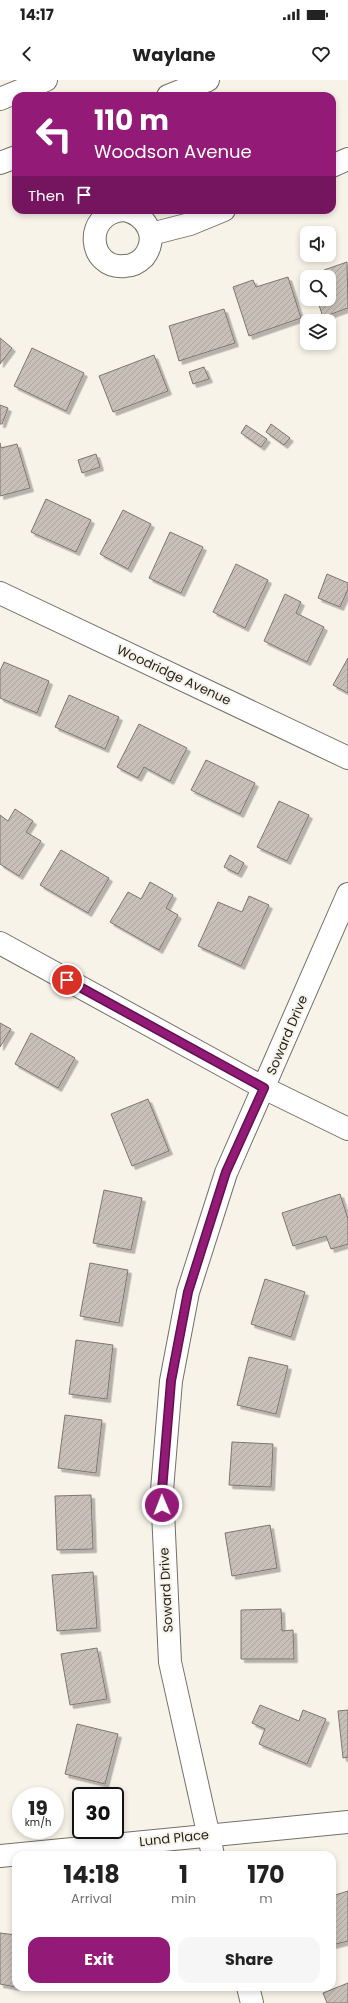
<!DOCTYPE html>
<style>
body{margin:0;font-family:Poppins,sans-serif;background:#f6f6f6;color:#222;height:100vh;display:flex;flex-direction:column;font-size:15px;white-space:nowrap}
*{box-sizing:border-box;margin:0}
p{font-size:13px;color:#767676}
.icon{flex:none;width:22px;height:22px;fill:none;stroke:currentColor;stroke-width:2;stroke-linecap:round;stroke-linejoin:round}
.map{position:relative;flex:1;overflow:hidden}
.details{position:absolute;left:12px;top:1771px;width:324px;height:140px;display:flex;flex-direction:column;background:#fff;border-radius:12px;box-shadow:0 2px 6px #0003}
.details>*{flex:none}
.top-card{position:absolute;left:12px;top:12px;width:324px;height:122px;border-radius:12px;box-shadow:0 2px 6px #0003;background:#931a77;color:#fff;overflow:hidden}
.controls{position:absolute;left:300px;top:146px;display:grid;gap:8px}
.controls a{display:grid;place-items:center;width:36px;height:36px;border-radius:8px;background:#fff;box-shadow:0 2px 6px #0003;font-size:20px}
.speed{position:absolute;left:12px;top:1707px;display:flex;gap:8px;font-size:20px;font-weight:700;text-align:center}
.speed>*{display:grid;place-content:center;width:52px;height:52px;border-radius:50%;background:#fff;box-shadow:0 2px 6px #0003;line-height:1}
.speed small{font-size:10px;font-weight:400}
.speed .limit{border:2px solid #111;border-radius:6px;background:#fff;color:#111}
.pin{position:absolute;display:grid;place-items:center;width:34px;height:34px;color:#fff;margin:-17px;border:2px solid #fff;border-radius:50%;box-shadow:0 1px 4px #0007}
.me{position:absolute;width:44px;margin:-22px;rotate:359deg;stroke-linejoin:round;filter:drop-shadow(0 0 3px #0008)}
.turn{display:flex;align-items:center;gap:14px;height:84px;padding:0 16px;font-size:18px}
.turn .icon{width:52px;height:52px;stroke-width:2.5}
.turn b{display:block;font-size:28px;line-height:34px}
.then{display:flex;align-items:center;height:38px;padding:0 16px;background:#0003;gap:8px;font-size:15px}
.eta{display:flex;justify-content:space-evenly;align-items:center;height:68px;text-align:center}
.eta b{font-size:24px;font-weight:700;line-height:28px}
.action{display:flex;gap:8px;margin-top:auto;padding:8px 16px}
.action a{flex:1;height:46px;border-radius:12px;background:#931a77;color:#fff;font-size:16px;font-weight:700;line-height:46px;text-align:center}
.action a+a{background:#f6f6f6;color:#222}
.status{display:flex;justify-content:space-between;align-items:center;height:28px;padding:0 20px;background:#fff;direction:ltr}
.status svg{height:11px;fill:currentColor}
header{display:flex;justify-content:space-between;align-items:center;height:52px;padding:0 16px;background:#fff;font-size:18px;font-weight:700}
.map>svg:first-child{display:block}
.building{fill:url(#building-hatch);stroke:#7e766f;filter:url(#shadow)}
.lines{fill:none;stroke-linecap:round;stroke-linejoin:round}
.minor-casing{stroke:#747067;stroke-width:24}
.primary-casing{stroke:#747067;stroke-width:24}
.minor{stroke:#fff;stroke-width:22}
.primary{stroke:#fff;stroke-width:22}
.route-casing{stroke:#60114d;stroke-width:10}
.route{stroke:#931a77;stroke-width:7}
.labels{text-anchor:middle;dominant-baseline:central;stroke-width:4;stroke-linejoin:round;paint-order:stroke}
.street-label{font-size:13px;fill:#211f1c;stroke:#f8f3e9}
</style>
<div class="status"><b>14:17</b><svg viewBox="0 0 49 12"><path d="M0 12V9h3v3zM5 12V6h3v6zM10 12V3h3v9zM15 12V0h3v12zM26 1h20v11H26zM47 4h2v5h-2z"/></svg></div>
<header><svg class="icon" aria-label="back" viewBox="0 0 24 24"><path d="M15 5l-7 7 7 7"/></svg>Waylane<svg class="icon" aria-label="heart" viewBox="0 0 24 24"><path d="M12 20l-8-8c-3-5 5-10 8-4 3-6 11-1 8 4z"/></svg></header>
<div class="map">
<svg width="348" height="1923" viewBox="0 0 348 1923">
<defs>
<pattern id="building-hatch" width="6" height="6" patternUnits="userSpaceOnUse"><rect width="6" height="6" fill="#c8c0b8"/><path d="M-1 1l2-2M0 6l6-6M5 7l2-2" fill="none" stroke="#aca59e"/></pattern>
<filter id="shadow"><feDropShadow dx="3.5" dy="3.5" stdDeviation="0" flood-color="#0004"/></filter>
</defs>
<rect width="100%" height="100%" fill="#f8f3e9"/>
<g class="building">
<polygon points="347,182 348,228 323,237 317,219 329,219 329,197 320,197 326,195 324,190"/>
<polygon points="288,197 301,238 249,256 233,207 253,200 256,207"/>
<polygon points="224,229 235,263 179,281 169,246"/>
<polygon points="0,258 12,268 0,284"/>
<polygon points="32,268 84,293 66,331 14,306"/>
<polygon points="154,275 168,311 113,332 99,296"/>
<polygon points="204,287 209,299 193,304 189,292"/>
<polygon points="0,325 8,328 2,344 0,344"/>
<polygon points="271,344 290,358 284,365 266,352"/>
<polygon points="246,345 267,359 261,367 241,353"/>
<polygon points="0,363 1,368 17,364 30,408 0,416"/>
<polygon points="96,374 100,387 82,393 78,380"/>
<polygon points="46,419 91,440 76,472 31,452"/>
<polygon points="123,430 151,444 128,489 100,474"/>
<polygon points="170,452 203,467 181,513 149,498"/>
<polygon points="236,484 268,500 245,548 213,532"/>
<polygon points="327,494 348,503 348,509 340,527 318,518"/>
<polygon points="285,514 301,522 296,533 324,547 307,582 264,561"/>
<polygon points="348,578 348,613 333,605"/>
<polygon points="4,582 49,601 37,633 0,618 0,591"/>
<polygon points="69,615 119,637 105,669 55,647"/>
<polygon points="139,644 187,668 170,701 144,687 138,698 117,687"/>
<polygon points="206,680 255,703 240,734 191,710"/>
<polygon points="279,721 309,735 287,781 257,767"/>
<polygon points="15,729 33,741 26,752 41,761 19,796 0,784 0,735 8,741"/>
<polygon points="61,770 109,798 88,833 40,805"/>
<polygon points="230,775 244,783 238,794 224,787"/>
<polygon points="150,802 173,815 166,828 178,835 159,870 110,842 128,812 141,819"/>
<polygon points="249,816 269,825 241,886 198,866 218,822 242,832"/>
<polygon points="0,943 11,949 0,967"/>
<polygon points="31,953 75,978 58,1008 15,984"/>
<polygon points="148,1019 169,1071 132,1086 111,1034"/>
<polygon points="104,1110 142,1118 131,1170 93,1163"/>
<polygon points="340,1114 348,1139 348,1164 331,1169 326,1156 293,1166 282,1133"/>
<polygon points="90,1183 128,1190 119,1243 80,1236"/>
<polygon points="265,1199 305,1212 291,1257 251,1244"/>
<polygon points="76,1260 113,1265 107,1319 69,1314"/>
<polygon points="249,1277 288,1286 276,1334 237,1325"/>
<polygon points="65,1335 102,1340 96,1393 58,1388"/>
<polygon points="232,1362 273,1364 271,1407 229,1405"/>
<polygon points="91,1415 93,1469 57,1470 55,1416"/>
<polygon points="270,1445 277,1488 232,1496 225,1453"/>
<polygon points="93,1492 97,1548 57,1551 52,1495"/>
<polygon points="281,1529 282,1551 293,1550 294,1579 241,1579 241,1530"/>
<polygon points="97,1568 107,1619 70,1625 61,1574"/>
<polygon points="260,1625 299,1641 303,1630 326,1639 307,1684 259,1664 265,1649 252,1643"/>
<polygon points="348,1630 348,1677 343,1678 338,1631"/>
<polygon points="77,1644 118,1654 105,1704 65,1694"/>
<polygon points="348,1811 348,1861 332,1865 332,1816"/>
<polygon points="0,1853 16,1855 16,1907 0,1904"/>
<polygon points="348,1903 348,1923 327,1923 323,1913"/>
</g>
<g class="lines">
<g class="minor-casing">
<g id="minor">
<polyline points="332,86 348,79"/>
<path d="M123,130C82,134 88,190 125,186C132,186 139,182 144,177C159,157 147,136 125,130"/>
<polyline points="151,154 190,144 224,130"/>
<polyline points="0,513 348,678"/>
<polyline points="0,863 264,1008 348,1049"/>
<polyline points="213,1775 170,1582 162,1410 171,1301 188,1212 226,1093 348,814"/>
<polyline points="0,1776 348,1742"/>
<polyline points="248,1907 252,1923"/>
</g>
</g>
<g class="primary-casing">
<g id="primary">
<polyline points="168,16 208,0"/>
<polyline points="0,19 46,0"/>
<polyline points="0,83 16,77"/>
</g>
</g>
<use href="#minor" class="minor"/>
<use href="#primary" class="primary"/>
</g>
<g class="lines">
<g class="route-casing">
<polyline id="route" points="67,900 264,1008 226,1092 188,1212 171,1301 162,1410 162,1425"/>
</g>
<use href="#route" class="route"/>
</g>
<g class="labels">
<g class="street-label">
<text transform="translate(174 595) rotate(25)">Woodridge Avenue</text>
<text transform="translate(287 955) rotate(-67)">Soward Drive</text>
<text transform="translate(166 1510) rotate(-93)">Soward Drive</text>
<text transform="translate(174 1758) rotate(-6)">Lund Place</text>
</g>
</g>
</svg>
<div class="controls">
<a><svg class="icon" aria-label="sound" viewBox="0 0 24 24"><path d="M4 9h4l5-4v14l-5-4H4zM17 9q2 3 0 6"/></svg></a>
<a><svg class="icon" aria-label="search" viewBox="0 0 24 24"><circle cx="10" cy="10" r="6"/><path d="M15 15l6 6"/></svg></a>
<a><svg class="icon" aria-label="layers" viewBox="0 0 24 24"><path d="M12 4l9 5-9 5-9-5zM3 14l9 5 9-5"/></svg></a>
</div>
<div class="speed"><div>19<small>km/h</small></div><div class="limit">30</div></div>
<div class="pin" style="left:67px;top:900px;background:#d93025"><svg class="icon" aria-label="arrive" viewBox="0 0 24 24"><path d="M6 21V4h12l-3 4 3 4H6"/></svg></div>
<svg class="me" style="left:162px;top:1425px" viewBox="-20 -20 40 40"><circle r="17" fill="#931a77" stroke="#fff" stroke-width="3"/><path d="M0-11L8 9 0 5-8 9z" fill="#fff"/></svg>
<div class="top-card">
<div class="turn"><svg class="icon" aria-label="left" viewBox="0 0 24 24"><path d="M17 20v-9H6M10 6l-5 5 5 5"/></svg><div><b>110 m</b>Woodson Avenue</div></div>
<div class="then">Then<svg class="icon" aria-label="arrive" viewBox="0 0 24 24"><path d="M6 21V4h12l-3 4 3 4H6"/></svg></div>
</div>
<section class="details">
<div class="eta">
<div><b>14:18</b><p>Arrival</p></div>
<div><b>1</b><p>min</p></div>
<div><b>170</b><p>m</p></div>
</div>
<div class="action"><a>Exit</a><a>Share</a></div>
</section>
</div>
